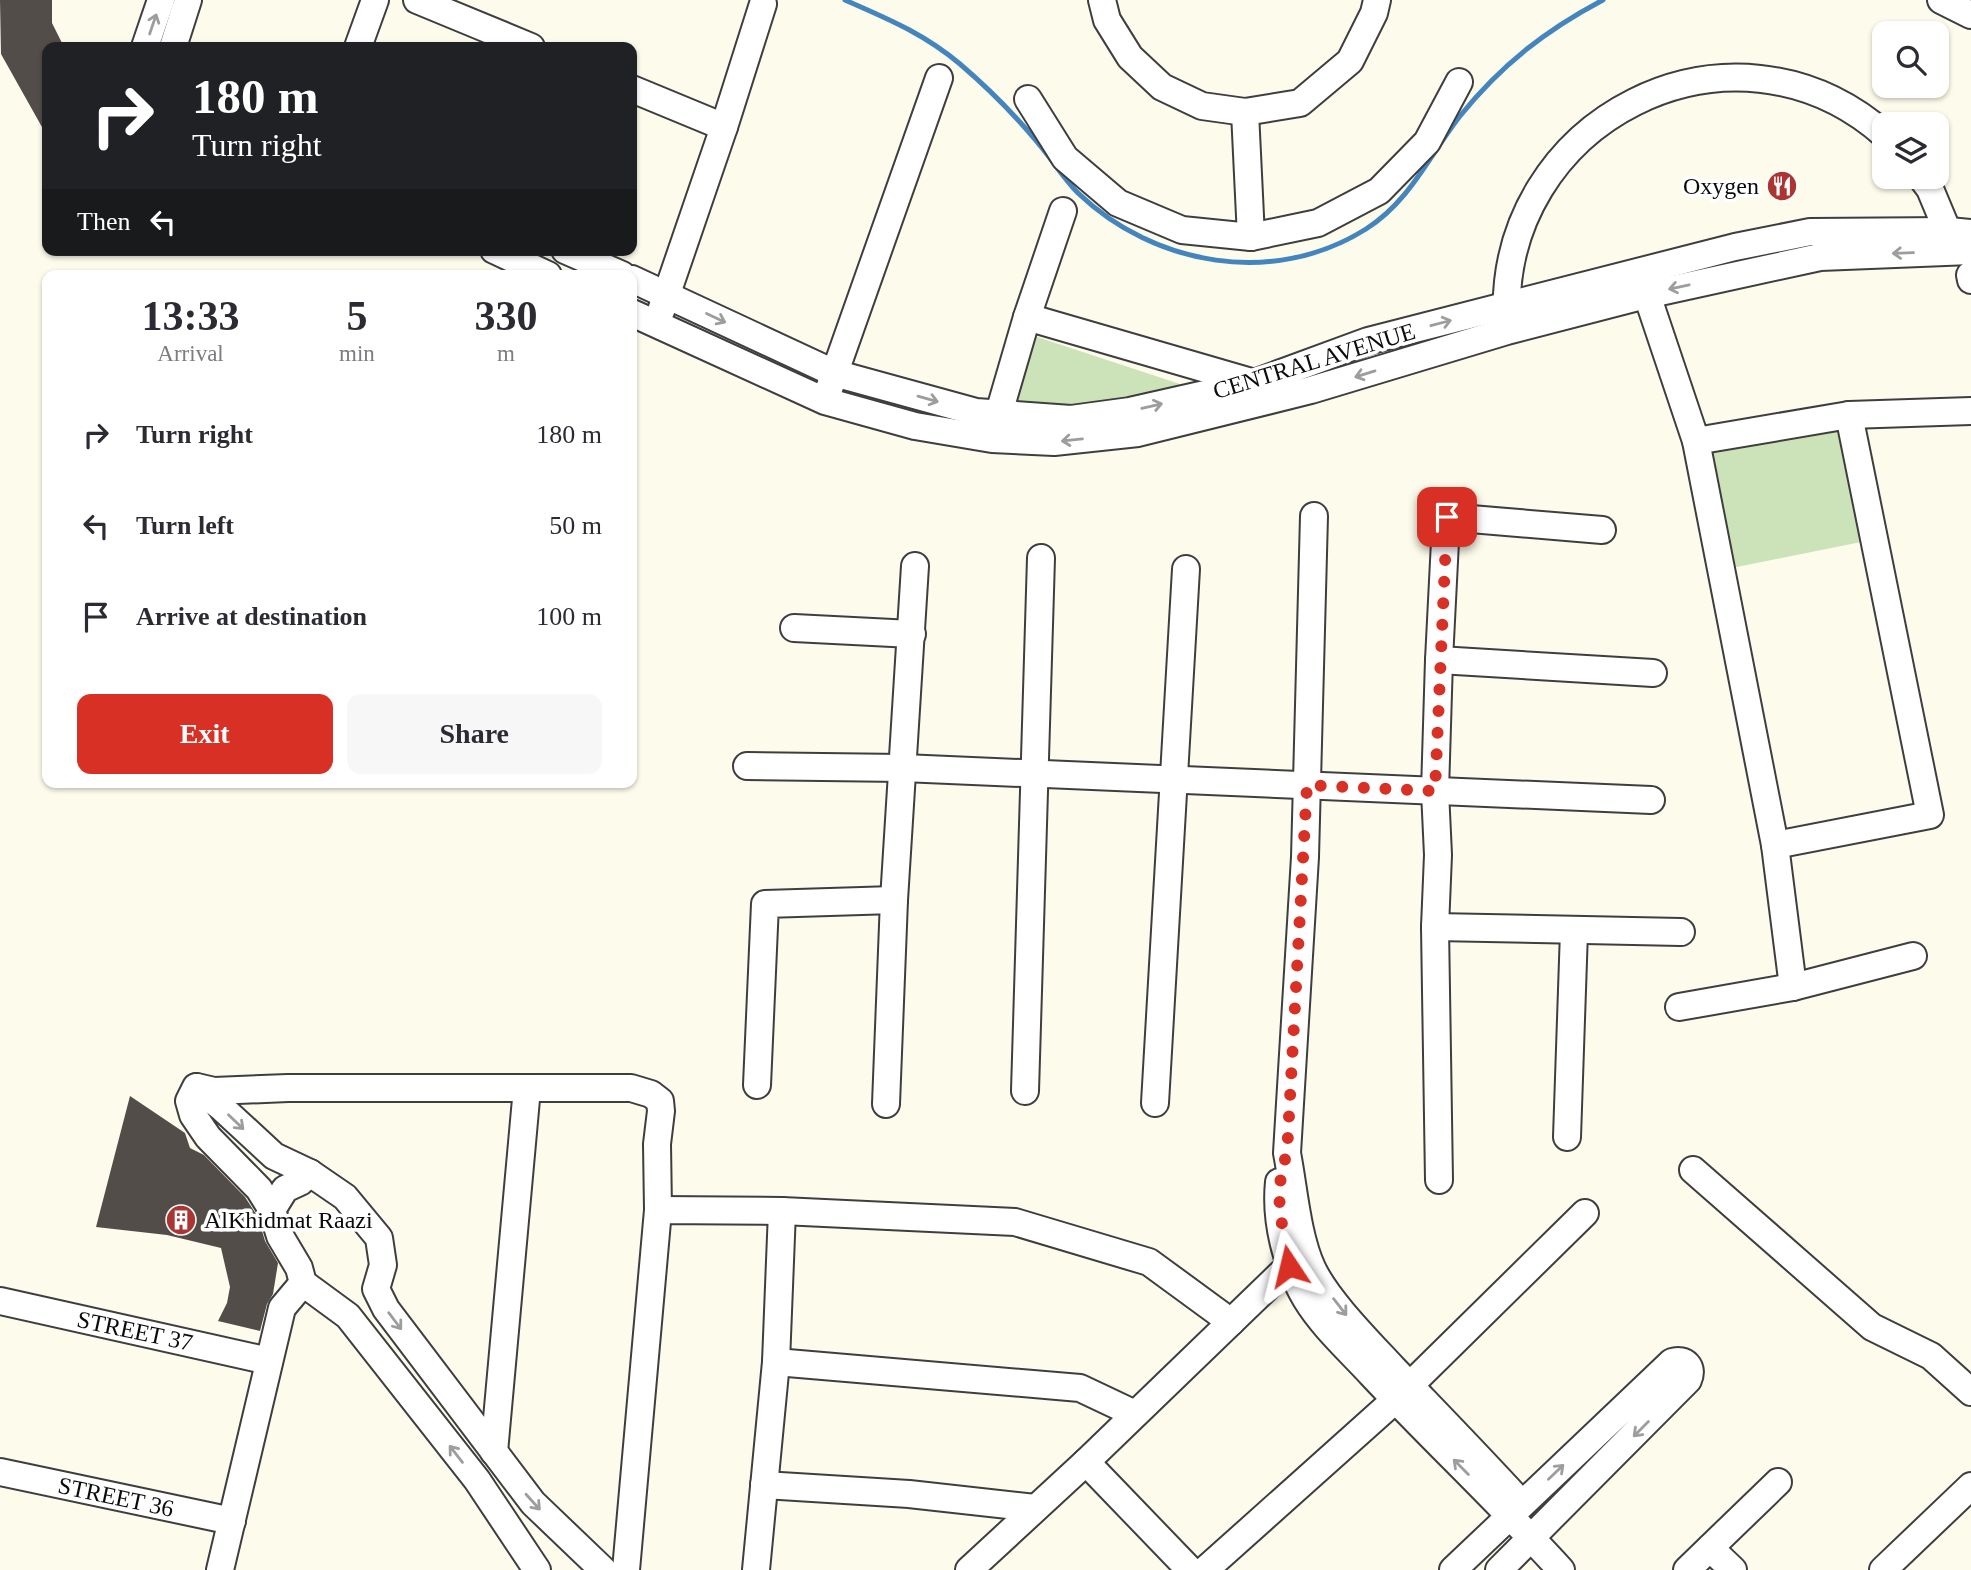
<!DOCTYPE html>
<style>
body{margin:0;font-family:Georgia,serif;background:#f7f7f7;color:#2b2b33;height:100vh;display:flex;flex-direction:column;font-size:26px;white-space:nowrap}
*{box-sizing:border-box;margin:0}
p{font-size:23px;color:#7c7c81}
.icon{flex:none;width:38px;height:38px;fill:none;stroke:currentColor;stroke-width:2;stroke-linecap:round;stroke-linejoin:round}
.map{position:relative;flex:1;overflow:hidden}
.sheet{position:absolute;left:42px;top:270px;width:595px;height:518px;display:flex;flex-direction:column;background:#fff;border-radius:14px;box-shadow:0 2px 5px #0004}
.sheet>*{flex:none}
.hud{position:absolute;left:42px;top:42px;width:595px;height:214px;border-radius:14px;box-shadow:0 2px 5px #0004;background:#202124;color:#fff;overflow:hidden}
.controls{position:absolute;left:1872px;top:21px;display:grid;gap:14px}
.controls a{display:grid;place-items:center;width:77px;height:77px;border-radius:14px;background:#fff;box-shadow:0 2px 5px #0004;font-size:35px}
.pin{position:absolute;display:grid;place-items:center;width:60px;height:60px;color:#fff;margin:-30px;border-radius:14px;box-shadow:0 4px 10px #0006}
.me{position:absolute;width:77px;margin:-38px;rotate:350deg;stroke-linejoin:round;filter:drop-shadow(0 0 5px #0008)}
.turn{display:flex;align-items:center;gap:24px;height:147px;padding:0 35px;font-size:32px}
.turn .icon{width:91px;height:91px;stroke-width:2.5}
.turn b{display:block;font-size:49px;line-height:60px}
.then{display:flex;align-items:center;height:66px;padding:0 35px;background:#0003;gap:14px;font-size:26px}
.eta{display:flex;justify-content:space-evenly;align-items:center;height:119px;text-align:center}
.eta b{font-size:42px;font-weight:600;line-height:49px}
.cta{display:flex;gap:14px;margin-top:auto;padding:14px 35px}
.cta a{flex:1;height:80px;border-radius:14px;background:#d93025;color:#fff;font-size:28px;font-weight:600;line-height:80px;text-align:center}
.cta a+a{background:#f7f7f7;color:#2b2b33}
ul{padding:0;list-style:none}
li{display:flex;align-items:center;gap:21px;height:91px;padding:0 35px}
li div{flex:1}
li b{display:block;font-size:26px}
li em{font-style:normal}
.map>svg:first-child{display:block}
.green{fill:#cce3b9}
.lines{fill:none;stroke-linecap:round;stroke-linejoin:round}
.stream{stroke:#4485be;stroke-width:5}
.building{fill:#524d49}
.minor-casing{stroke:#3e3e3e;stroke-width:30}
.minor{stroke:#fff;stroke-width:26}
.oneway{stroke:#9d9d9d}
.route{stroke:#d93025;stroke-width:12;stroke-dasharray:0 21.6}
.labels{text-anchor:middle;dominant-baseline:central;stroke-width:7;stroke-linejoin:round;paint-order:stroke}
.poi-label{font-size:24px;fill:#0b0b0b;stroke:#fff;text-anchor:end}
.street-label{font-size:24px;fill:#0b0b0b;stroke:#fff}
</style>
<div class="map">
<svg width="1971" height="1570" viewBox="0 0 1971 1570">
<rect width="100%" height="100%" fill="#fdfbeb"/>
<g class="green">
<polygon points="1028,334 1183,385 1156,393 1091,406 1005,409"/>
<polygon points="1837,420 1861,542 1727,569 1703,446"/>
</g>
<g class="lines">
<path class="stream" d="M845,0C888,19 923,33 960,64C988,88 1015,115 1038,143C1052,159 1063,178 1078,193C1154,266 1274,287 1366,229C1410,201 1429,156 1460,116C1501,65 1546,30 1603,0"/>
</g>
<g class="building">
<polygon points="0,0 52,0 52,23 64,47 47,47 47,136 1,54"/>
<polygon points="130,1096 185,1133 190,1148 204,1155 245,1197 258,1217 265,1241 278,1263 273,1294 267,1304 260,1331 218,1321 227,1303 230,1287 221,1248 167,1235 96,1227"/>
</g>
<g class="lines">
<g class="minor-casing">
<g id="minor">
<polyline points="417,0 531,47"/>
<polyline points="1102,0 1107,20 1130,57 1162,87 1202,106 1245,112 1300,103 1350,61 1374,13 1377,0"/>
<polyline points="1941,0 1971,15"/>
<polyline points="145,47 161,0"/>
<polyline points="173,47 188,0"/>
<polyline points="358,47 375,0"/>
<polyline points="632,89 724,127"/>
<polyline points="1028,99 1065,158 1118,203 1182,230 1251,237 1318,223 1379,191 1427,142 1459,82"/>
<polyline points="1245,112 1251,237"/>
<polyline points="1921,177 1930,189 1953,244"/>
<polyline points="494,250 548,275"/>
<polyline points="565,250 622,275"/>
<polyline points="1970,275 1971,280"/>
<polyline points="632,279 834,373 976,412 1071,419 1130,411 1254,383 1368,341 1735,247 1810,232 1949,231 1971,233"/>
<polyline points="1642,280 1696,441 1775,845 1793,987"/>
<polyline points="661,311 724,127 763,4"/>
<polyline points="632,313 825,401 915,426 992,439 1054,442 1138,433 1311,390 1507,331 1646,295 1820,257 1971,251"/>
<polyline points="1027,317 1251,382"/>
<path d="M1507,322C1496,120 1732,0 1885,135"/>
<polyline points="829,389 939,78"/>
<polyline points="994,430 1027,317 1063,211"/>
<polyline points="1696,441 1849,415 1971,411"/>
<path d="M1314,516L1305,857L1287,1153C1294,1189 1297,1235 1312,1268C1327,1300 1368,1341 1393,1368C1436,1413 1480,1458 1522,1504"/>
<polyline points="1447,517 1602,530"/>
<polyline points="794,628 912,634"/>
<polyline points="1439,660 1653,673"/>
<polyline points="747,766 903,768 1651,800"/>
<polyline points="1775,845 1930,815 1849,415"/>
<polyline points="1435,927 1681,932"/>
<polyline points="1679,1007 1793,987 1913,956"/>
<polyline points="757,1085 765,904 894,900"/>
<polyline points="197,1087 214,1091 288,1088 631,1088 651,1094 660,1101 661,1111 657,1144 658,1210"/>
<polyline points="1025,1091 1041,558"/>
<polyline points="1155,1103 1186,569"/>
<polyline points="886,1104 894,900 915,566"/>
<polyline points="1567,1137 1574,931"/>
<polyline points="1693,1170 1872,1327 1931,1356 1971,1392"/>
<polyline points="1439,1180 1435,927 1438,855 1435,791 1439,660 1447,502"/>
<path d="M1279,1182C1275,1221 1286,1265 1306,1299C1323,1327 1350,1351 1372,1375C1434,1441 1500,1503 1561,1570"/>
<polyline points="272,1210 285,1189 300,1182 310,1173"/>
<polyline points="0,1301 269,1361"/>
<polyline points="776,1362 1080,1388 1135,1414"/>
<polyline points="494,1452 527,1088"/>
<polyline points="1086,1462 1190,1570"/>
<polyline points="0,1472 232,1521"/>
<polyline points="764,1485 909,1494 1035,1508"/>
<polyline points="1710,1548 1733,1570"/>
<polyline points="220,1570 282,1308 303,1283"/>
<polyline points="537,1570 477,1480 348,1316 303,1283 299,1268 280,1236 272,1210 259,1189 208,1137 193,1115 189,1101 196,1087 222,1108 274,1156 310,1173 345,1197 379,1238 383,1265 376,1289 386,1309 533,1503 603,1570"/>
<polyline points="626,1570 658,1210 782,1211 1015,1222 1149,1262 1231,1322"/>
<polyline points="756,1570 776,1362 782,1211"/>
<polyline points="969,1570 1086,1462 1289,1266"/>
<polyline points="1205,1570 1395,1400 1585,1213"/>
<path d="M1453,1570L1672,1362C1685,1358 1694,1367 1688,1380L1499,1570"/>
<polyline points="1687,1570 1778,1482"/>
<polyline points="1883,1570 1971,1486"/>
</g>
</g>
<use href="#minor" class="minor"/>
</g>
<defs><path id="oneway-shaft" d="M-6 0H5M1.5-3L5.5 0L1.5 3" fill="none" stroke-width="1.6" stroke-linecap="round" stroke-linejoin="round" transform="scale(1.75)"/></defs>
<g class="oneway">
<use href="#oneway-shaft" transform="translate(153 24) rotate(-71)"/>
<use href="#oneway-shaft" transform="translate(1903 253) rotate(178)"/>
<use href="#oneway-shaft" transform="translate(1679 287) rotate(168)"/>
<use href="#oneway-shaft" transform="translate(716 318) rotate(25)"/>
<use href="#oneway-shaft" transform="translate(1441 323) rotate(-15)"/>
<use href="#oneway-shaft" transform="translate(1365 374) rotate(163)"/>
<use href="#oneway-shaft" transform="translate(928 399) rotate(16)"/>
<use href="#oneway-shaft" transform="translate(1152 406) rotate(-13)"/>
<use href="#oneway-shaft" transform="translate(1072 440) rotate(174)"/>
<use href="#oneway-shaft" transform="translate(236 1122) rotate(44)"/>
<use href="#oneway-shaft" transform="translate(1340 1307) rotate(52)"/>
<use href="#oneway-shaft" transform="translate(395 1321) rotate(53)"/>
<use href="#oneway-shaft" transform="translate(1641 1429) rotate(135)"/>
<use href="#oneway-shaft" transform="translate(456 1454) rotate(-128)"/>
<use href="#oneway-shaft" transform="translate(1461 1467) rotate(-135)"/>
<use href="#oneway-shaft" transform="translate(1556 1472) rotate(-44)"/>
<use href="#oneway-shaft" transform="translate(533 1502) rotate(48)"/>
</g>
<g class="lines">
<path class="route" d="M1289,1266C1283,1222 1272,1198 1287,1153L1307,785L1435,791L1447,517"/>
</g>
<defs>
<g id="restaurant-disc" transform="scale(1.575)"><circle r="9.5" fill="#ab3533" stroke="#fff"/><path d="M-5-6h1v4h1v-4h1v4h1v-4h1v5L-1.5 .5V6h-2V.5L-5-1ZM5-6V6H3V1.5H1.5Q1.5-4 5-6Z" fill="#fff"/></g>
<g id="building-disc" transform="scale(1.575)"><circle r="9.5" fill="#ab3533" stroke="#fff"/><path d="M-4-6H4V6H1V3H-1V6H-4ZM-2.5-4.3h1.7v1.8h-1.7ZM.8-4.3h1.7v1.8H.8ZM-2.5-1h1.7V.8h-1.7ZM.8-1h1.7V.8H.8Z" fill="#fff"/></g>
</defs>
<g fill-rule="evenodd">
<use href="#restaurant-disc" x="1782" y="186"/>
<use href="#building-disc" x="181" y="1220"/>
</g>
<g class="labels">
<g class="poi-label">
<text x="1759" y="186">Oxygen</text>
<text x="204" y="1220" text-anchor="start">AlKhidmat Raazi</text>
</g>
<g class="street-label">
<text transform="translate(1314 361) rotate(-17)">CENTRAL AVENUE</text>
<text transform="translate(135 1331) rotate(12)">STREET 37</text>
<text transform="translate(116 1497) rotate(12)">STREET 36</text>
</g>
</g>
</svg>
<div class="controls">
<a><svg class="icon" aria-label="search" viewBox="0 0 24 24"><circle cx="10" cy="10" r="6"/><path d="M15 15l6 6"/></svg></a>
<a><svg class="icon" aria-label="layers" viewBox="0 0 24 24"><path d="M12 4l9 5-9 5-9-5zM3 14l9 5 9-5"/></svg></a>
</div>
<div class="pin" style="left:1447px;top:517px;background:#d93025"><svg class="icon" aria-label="arrive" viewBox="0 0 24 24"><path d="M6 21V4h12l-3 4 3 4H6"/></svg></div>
<svg class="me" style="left:1289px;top:1266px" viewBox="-20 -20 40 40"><path d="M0-17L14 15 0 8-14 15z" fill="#d93025" stroke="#fff" stroke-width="4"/></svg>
<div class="hud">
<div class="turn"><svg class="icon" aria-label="right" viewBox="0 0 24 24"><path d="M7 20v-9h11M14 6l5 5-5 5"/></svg><div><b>180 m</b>Turn right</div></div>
<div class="then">Then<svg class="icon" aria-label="left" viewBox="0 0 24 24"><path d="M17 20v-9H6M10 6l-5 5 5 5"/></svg></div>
</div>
<section class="sheet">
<div class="eta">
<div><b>13:33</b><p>Arrival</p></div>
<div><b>5</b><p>min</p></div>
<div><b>330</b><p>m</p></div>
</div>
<ul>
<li><svg class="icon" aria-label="right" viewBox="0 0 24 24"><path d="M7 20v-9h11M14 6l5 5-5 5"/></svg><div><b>Turn right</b></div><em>180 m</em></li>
<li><svg class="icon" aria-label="left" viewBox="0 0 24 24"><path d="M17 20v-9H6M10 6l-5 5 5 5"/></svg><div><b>Turn left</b></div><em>50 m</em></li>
<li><svg class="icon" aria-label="arrive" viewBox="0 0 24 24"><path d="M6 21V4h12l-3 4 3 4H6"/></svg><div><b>Arrive at destination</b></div><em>100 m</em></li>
</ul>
<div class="cta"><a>Exit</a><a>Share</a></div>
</section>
</div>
